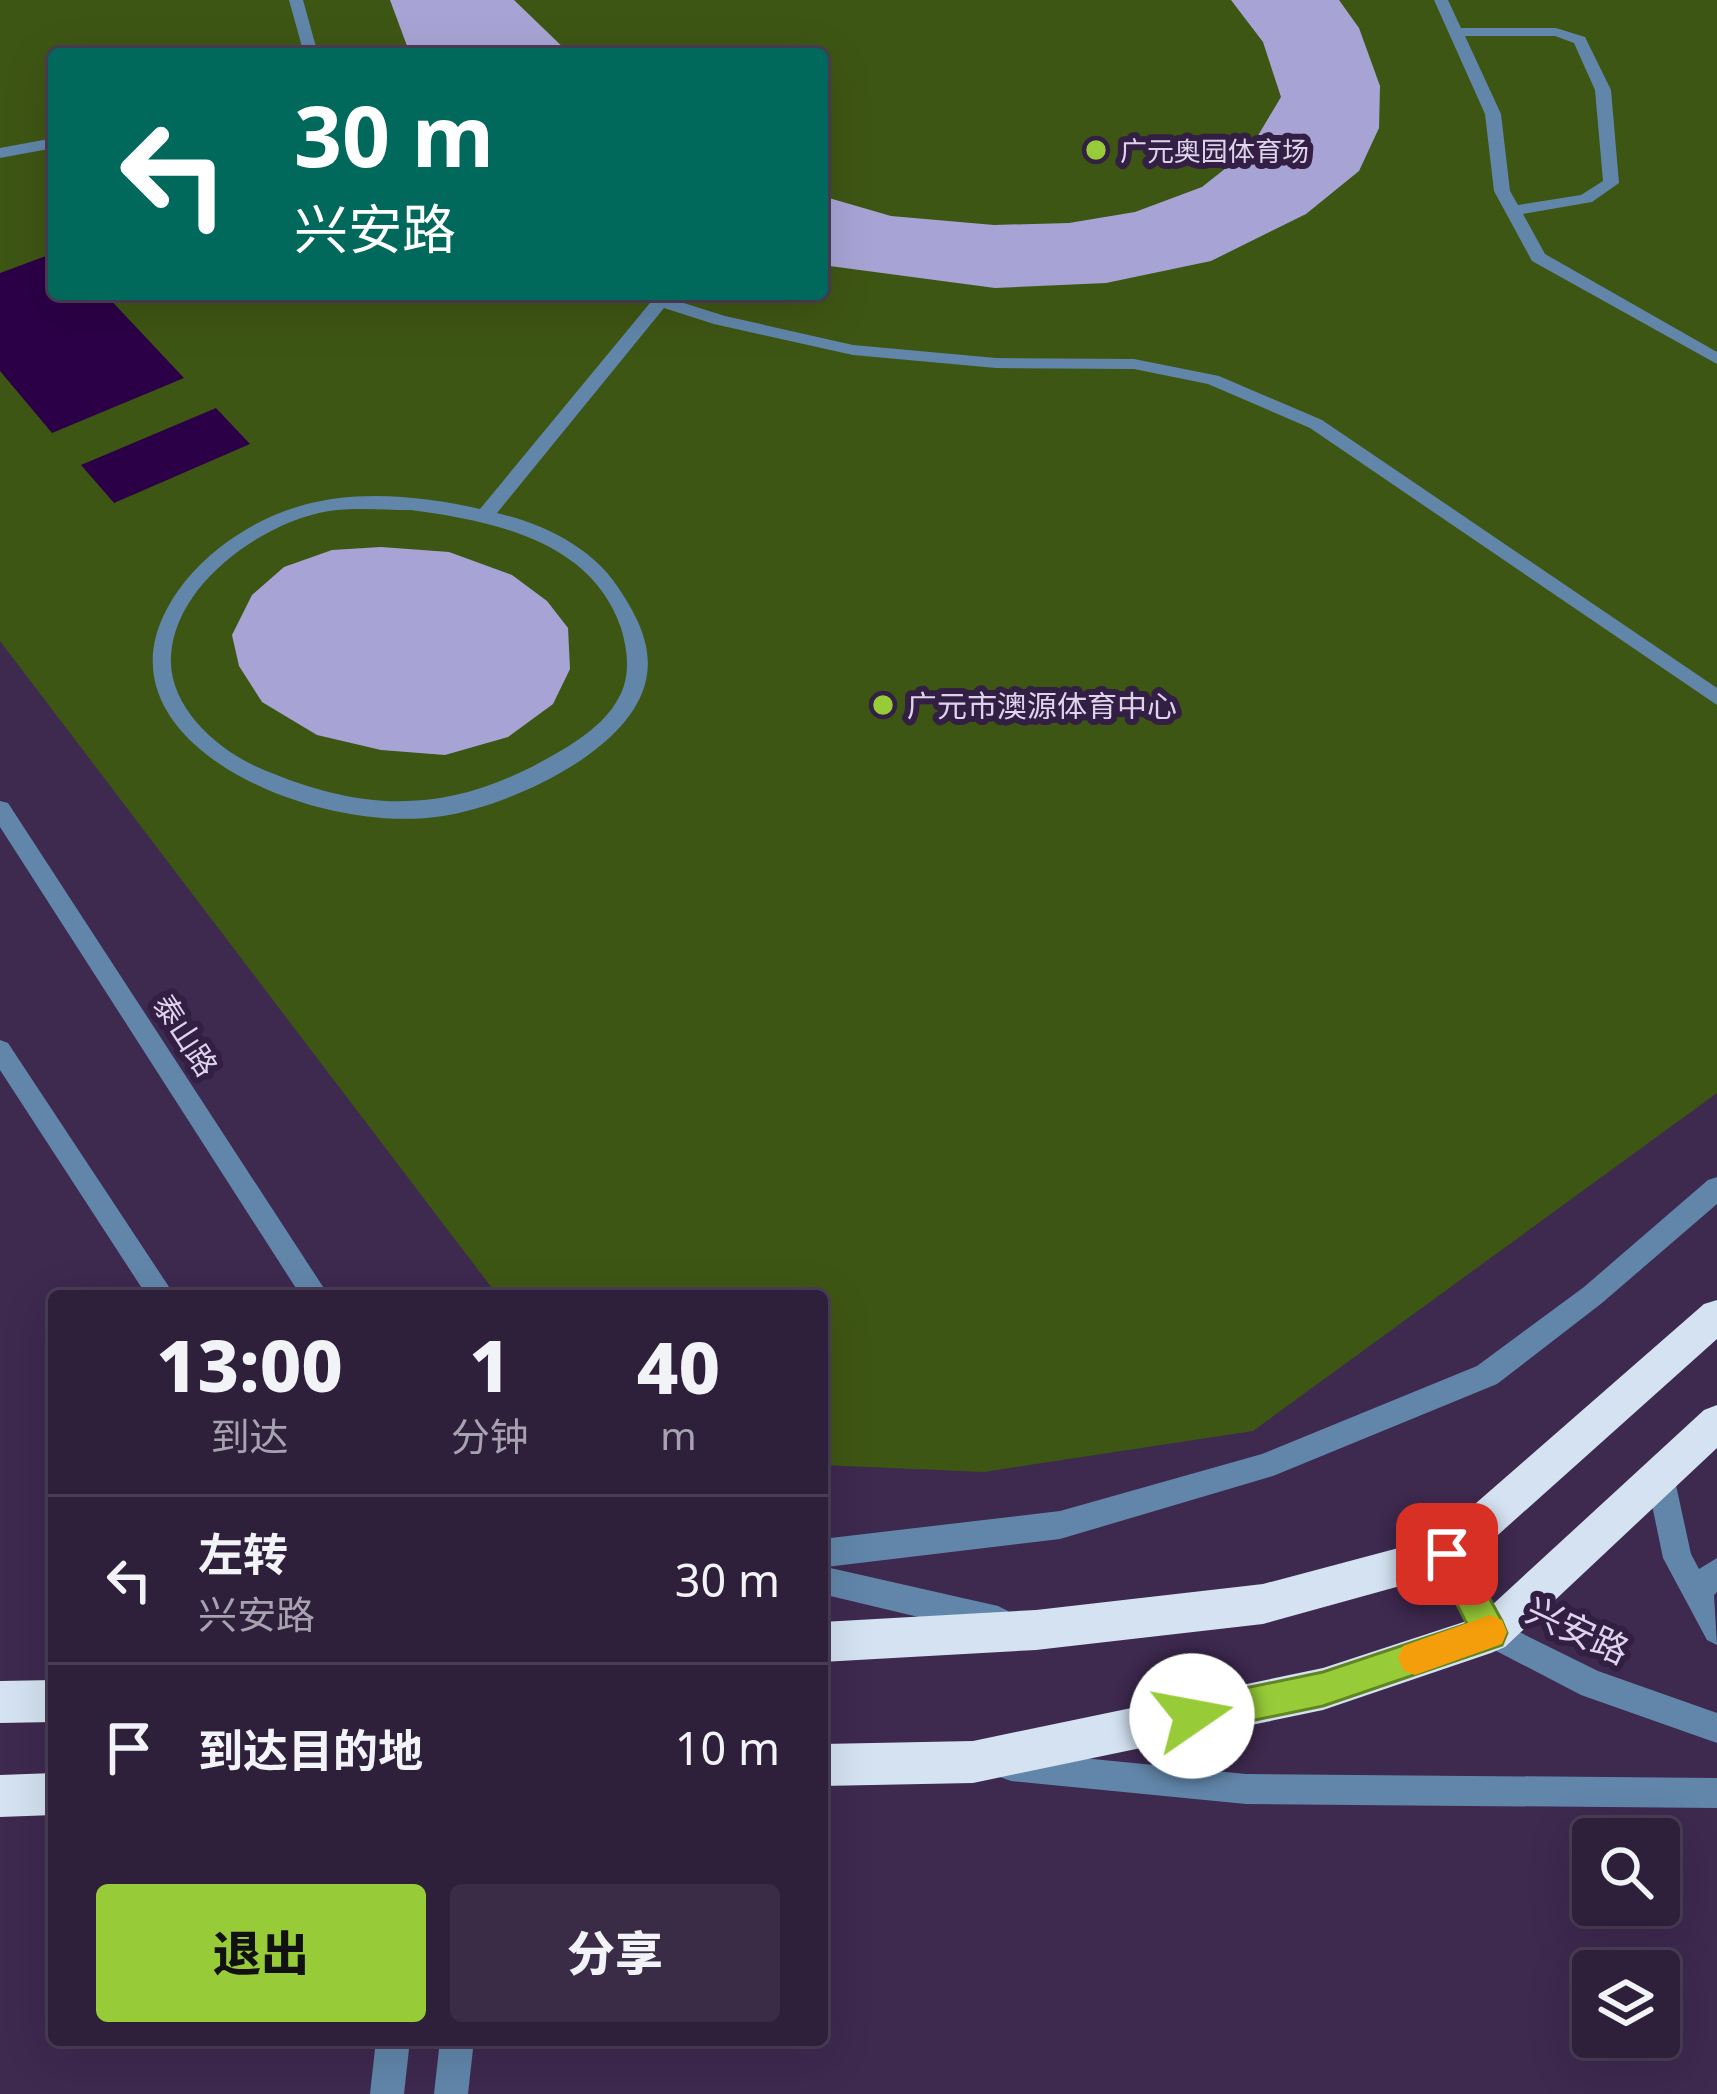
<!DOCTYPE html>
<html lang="zh">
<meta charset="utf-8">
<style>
body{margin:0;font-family:"Noto Sans","Noto Sans SC",sans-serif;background:#3a2c46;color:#f1f3f6;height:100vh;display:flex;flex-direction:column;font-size:45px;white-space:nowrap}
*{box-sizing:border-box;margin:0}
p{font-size:39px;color:#a7a2af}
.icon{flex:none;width:66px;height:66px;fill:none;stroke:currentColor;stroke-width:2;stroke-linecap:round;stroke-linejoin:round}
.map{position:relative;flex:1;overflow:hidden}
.drawer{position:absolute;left:48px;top:1290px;width:780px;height:756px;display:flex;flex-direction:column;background:#2e1f3b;border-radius:12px;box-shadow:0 12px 48px #0002,0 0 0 3px #493d55}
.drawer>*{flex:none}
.guide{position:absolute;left:48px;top:48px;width:780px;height:252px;border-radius:12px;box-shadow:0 12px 48px #0002,0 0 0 3px #493d55;background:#00695c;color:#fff;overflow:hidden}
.fabs{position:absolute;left:1572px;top:1818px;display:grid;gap:24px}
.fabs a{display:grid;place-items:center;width:108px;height:108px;border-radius:12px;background:#2e1f3b;box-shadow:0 12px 48px #0002,0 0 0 3px #493d55;font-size:60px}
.pin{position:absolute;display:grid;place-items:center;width:102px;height:102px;color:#fff;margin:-51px;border-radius:24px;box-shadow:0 6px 18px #0006}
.me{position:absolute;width:132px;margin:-66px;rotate:78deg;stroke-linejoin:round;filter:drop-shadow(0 0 9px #0008)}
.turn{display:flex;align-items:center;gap:42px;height:252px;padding:0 48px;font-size:54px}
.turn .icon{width:156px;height:156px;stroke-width:2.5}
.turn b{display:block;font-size:84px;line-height:102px}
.eta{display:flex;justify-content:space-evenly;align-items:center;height:204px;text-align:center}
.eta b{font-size:72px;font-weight:800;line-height:84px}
.button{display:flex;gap:24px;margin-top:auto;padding:24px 48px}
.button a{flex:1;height:138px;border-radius:12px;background:#97cc38;color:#111;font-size:48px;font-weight:800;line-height:138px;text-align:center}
.button a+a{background:#3a2c46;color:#f1f3f6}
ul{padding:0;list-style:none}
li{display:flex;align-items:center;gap:36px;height:168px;padding:0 48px;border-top:3px solid #493d55}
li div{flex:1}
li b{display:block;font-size:45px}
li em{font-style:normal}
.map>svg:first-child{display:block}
.green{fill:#3e5614;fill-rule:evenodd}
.water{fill:#2c0047}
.building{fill:#a7a4d5}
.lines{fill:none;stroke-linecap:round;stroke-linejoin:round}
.service{fill:#6186aa;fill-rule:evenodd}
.tertiary{fill:#6186aa;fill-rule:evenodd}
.trunk{fill:#d4e2f1;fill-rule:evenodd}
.route{fill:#97cc38;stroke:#628524;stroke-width:3}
.slow{fill:#f59e0b}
.poi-dot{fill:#97cc38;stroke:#331f44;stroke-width:4.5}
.labels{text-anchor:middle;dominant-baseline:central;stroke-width:12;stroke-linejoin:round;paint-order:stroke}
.far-poi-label{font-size:27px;fill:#dfd3ec;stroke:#331f44;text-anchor:start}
.poi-label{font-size:30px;fill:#dfd3ec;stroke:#331f44;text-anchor:start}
.street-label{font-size:30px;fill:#dfd3ec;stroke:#331f44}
.near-street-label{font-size:36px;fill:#dfd3ec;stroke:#331f44}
</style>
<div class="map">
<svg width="1717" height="2094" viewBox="0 0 1717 2094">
<rect width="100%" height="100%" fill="#3e294f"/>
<path class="green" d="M0,0H1717V1093L1253,1431L984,1472L822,1465V1296H498L0,641ZM54,54H822V294H54Z"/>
<g class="water">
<polygon points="54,253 54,294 105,294 184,378 52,433 0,371 0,273"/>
<polygon points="216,408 250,444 114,503 81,465"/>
</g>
<g class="building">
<polygon points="390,0 514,0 570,54 410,54"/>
<polygon points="1231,0 1339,0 1359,28 1380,86 1379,128 1359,171 1306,214 1211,261 1106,283 995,288 822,265 822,196 891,216 994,225 1069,223 1135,212 1202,187 1250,149 1281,97 1263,42"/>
<polygon points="381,547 449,552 512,575 547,601 568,628 570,669 553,704 508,737 445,755 381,750 317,735 262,702 239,666 232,635 252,595 284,567 332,550"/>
</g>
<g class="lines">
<g class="service">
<polygon points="289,0 303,0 318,54 304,54"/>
<path d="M1434,0H1448L1461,28H1556L1585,37L1611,90L1619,183L1592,202L1523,214L1545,254L1717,352V364L1532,261L1494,191L1485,114ZM1465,36H1555L1574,43L1595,90L1603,181L1581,195L1518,205L1510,191L1501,114Z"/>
<polygon points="54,138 54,148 0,158 0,148"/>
<path d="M630,294H655L725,316L853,345L996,358L1134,359L1219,376L1322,420L1717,688V705L1310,428L1208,384L1134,369L996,368L853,355L714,324L664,308L497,513C547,525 596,549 623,595C639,620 653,649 646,680C631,752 508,806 443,816C404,822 364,818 326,809C216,783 91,697 187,579C215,545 258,518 300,506C357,489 423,496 480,509L650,303ZM411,510C492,521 591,540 621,628C628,651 631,677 618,699C604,725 575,743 550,757C446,816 362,813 255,766C214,747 168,705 171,656C175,583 263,522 329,511C356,507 384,510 411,510Z"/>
</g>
<g class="tertiary">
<polygon points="0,801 8,803 329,1296 301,1296 0,827"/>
<polygon points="0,1040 8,1043 175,1296 147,1296 0,1070"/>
<polygon points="1717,1177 1717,1204 1602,1303 1497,1384 1273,1476 1060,1539 826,1567 998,1606 1008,1611 1013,1621 1008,1631 998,1636 822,1594 822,1539 1060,1511 1262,1454 1477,1366 1584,1287 1708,1180"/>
<polygon points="1660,1463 1670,1467 1674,1476 1691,1554 1699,1569 1717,1558 1717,1592 1714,1595 1717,1645 1707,1640 1663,1558 1646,1476 1650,1467"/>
<polygon points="1447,1540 1457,1544 1501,1623 1598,1671 1717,1713 1717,1743 1581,1695 1481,1643 1433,1554 1437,1544"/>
<polygon points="1011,1751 1246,1774 1717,1778 1717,1808 1246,1804 1011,1781 1000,1777 996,1766 1000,1755"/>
<polygon points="376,2040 410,2040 404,2094 370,2094"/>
<polygon points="440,2040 474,2040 468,2094 434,2094"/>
</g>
<g class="trunk">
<polygon points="1717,1300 1717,1339 1461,1568 1447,1573 1263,1624 1036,1650 822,1662 822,1622 1036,1610 1263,1584 1436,1538 1704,1304"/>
<polygon points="1717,1405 1717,1448 1505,1647 1491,1653 1323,1710 973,1783 822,1786 822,1744 973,1741 1323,1668 1479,1617 1704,1410"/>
<polygon points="54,1680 54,1722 0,1723 0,1681"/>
<polygon points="54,1773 54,1815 0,1817 0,1775"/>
</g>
</g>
<polygon class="route" points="1447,1538 1459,1543 1502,1621 1507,1633 1502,1645 1323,1706 1192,1733 1179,1728 1174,1716 1179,1704 1192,1699 1323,1672 1467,1624 1431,1554 1436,1543"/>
<polygon class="slow" points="1490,1615 1502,1620 1507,1632 1502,1644 1415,1675 1403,1670 1398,1658 1403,1646"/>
<g class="poi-dot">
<circle cx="1096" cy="150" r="12"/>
<circle cx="883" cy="705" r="12"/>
</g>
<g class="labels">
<g class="far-poi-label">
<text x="1120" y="150">广元奥园体育场</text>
</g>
<g class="poi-label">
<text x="907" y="705">广元市澳源体育中心</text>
</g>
<g class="street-label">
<text transform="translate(186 1035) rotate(57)">泰山路</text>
</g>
<g class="near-street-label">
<text transform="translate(1578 1630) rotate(25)">兴安路</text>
</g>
</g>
</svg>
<div class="fabs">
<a><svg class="icon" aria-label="search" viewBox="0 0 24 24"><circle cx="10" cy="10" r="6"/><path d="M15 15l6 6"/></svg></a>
<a><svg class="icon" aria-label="layers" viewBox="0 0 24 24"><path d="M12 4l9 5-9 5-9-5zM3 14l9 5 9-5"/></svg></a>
</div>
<div class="pin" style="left:1447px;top:1554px;background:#d93025"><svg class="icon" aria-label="arrive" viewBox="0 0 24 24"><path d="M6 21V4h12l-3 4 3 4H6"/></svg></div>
<svg class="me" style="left:1192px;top:1716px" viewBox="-20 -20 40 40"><circle r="19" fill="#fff"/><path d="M0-13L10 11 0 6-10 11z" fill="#97cc38"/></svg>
<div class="guide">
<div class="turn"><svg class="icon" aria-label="left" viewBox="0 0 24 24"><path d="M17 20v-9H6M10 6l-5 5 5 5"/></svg><div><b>30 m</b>兴安路</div></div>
</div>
<section class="drawer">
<div class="eta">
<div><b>13:00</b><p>到达</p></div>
<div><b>1</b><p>分钟</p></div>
<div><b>40</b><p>m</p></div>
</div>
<ul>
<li><svg class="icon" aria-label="left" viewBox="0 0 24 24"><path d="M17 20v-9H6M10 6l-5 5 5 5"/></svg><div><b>左转</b><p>兴安路</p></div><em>30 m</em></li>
<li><svg class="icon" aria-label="arrive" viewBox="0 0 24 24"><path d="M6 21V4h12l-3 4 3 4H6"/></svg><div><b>到达目的地</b></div><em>10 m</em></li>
</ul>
<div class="button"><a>退出</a><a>分享</a></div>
</section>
</div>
